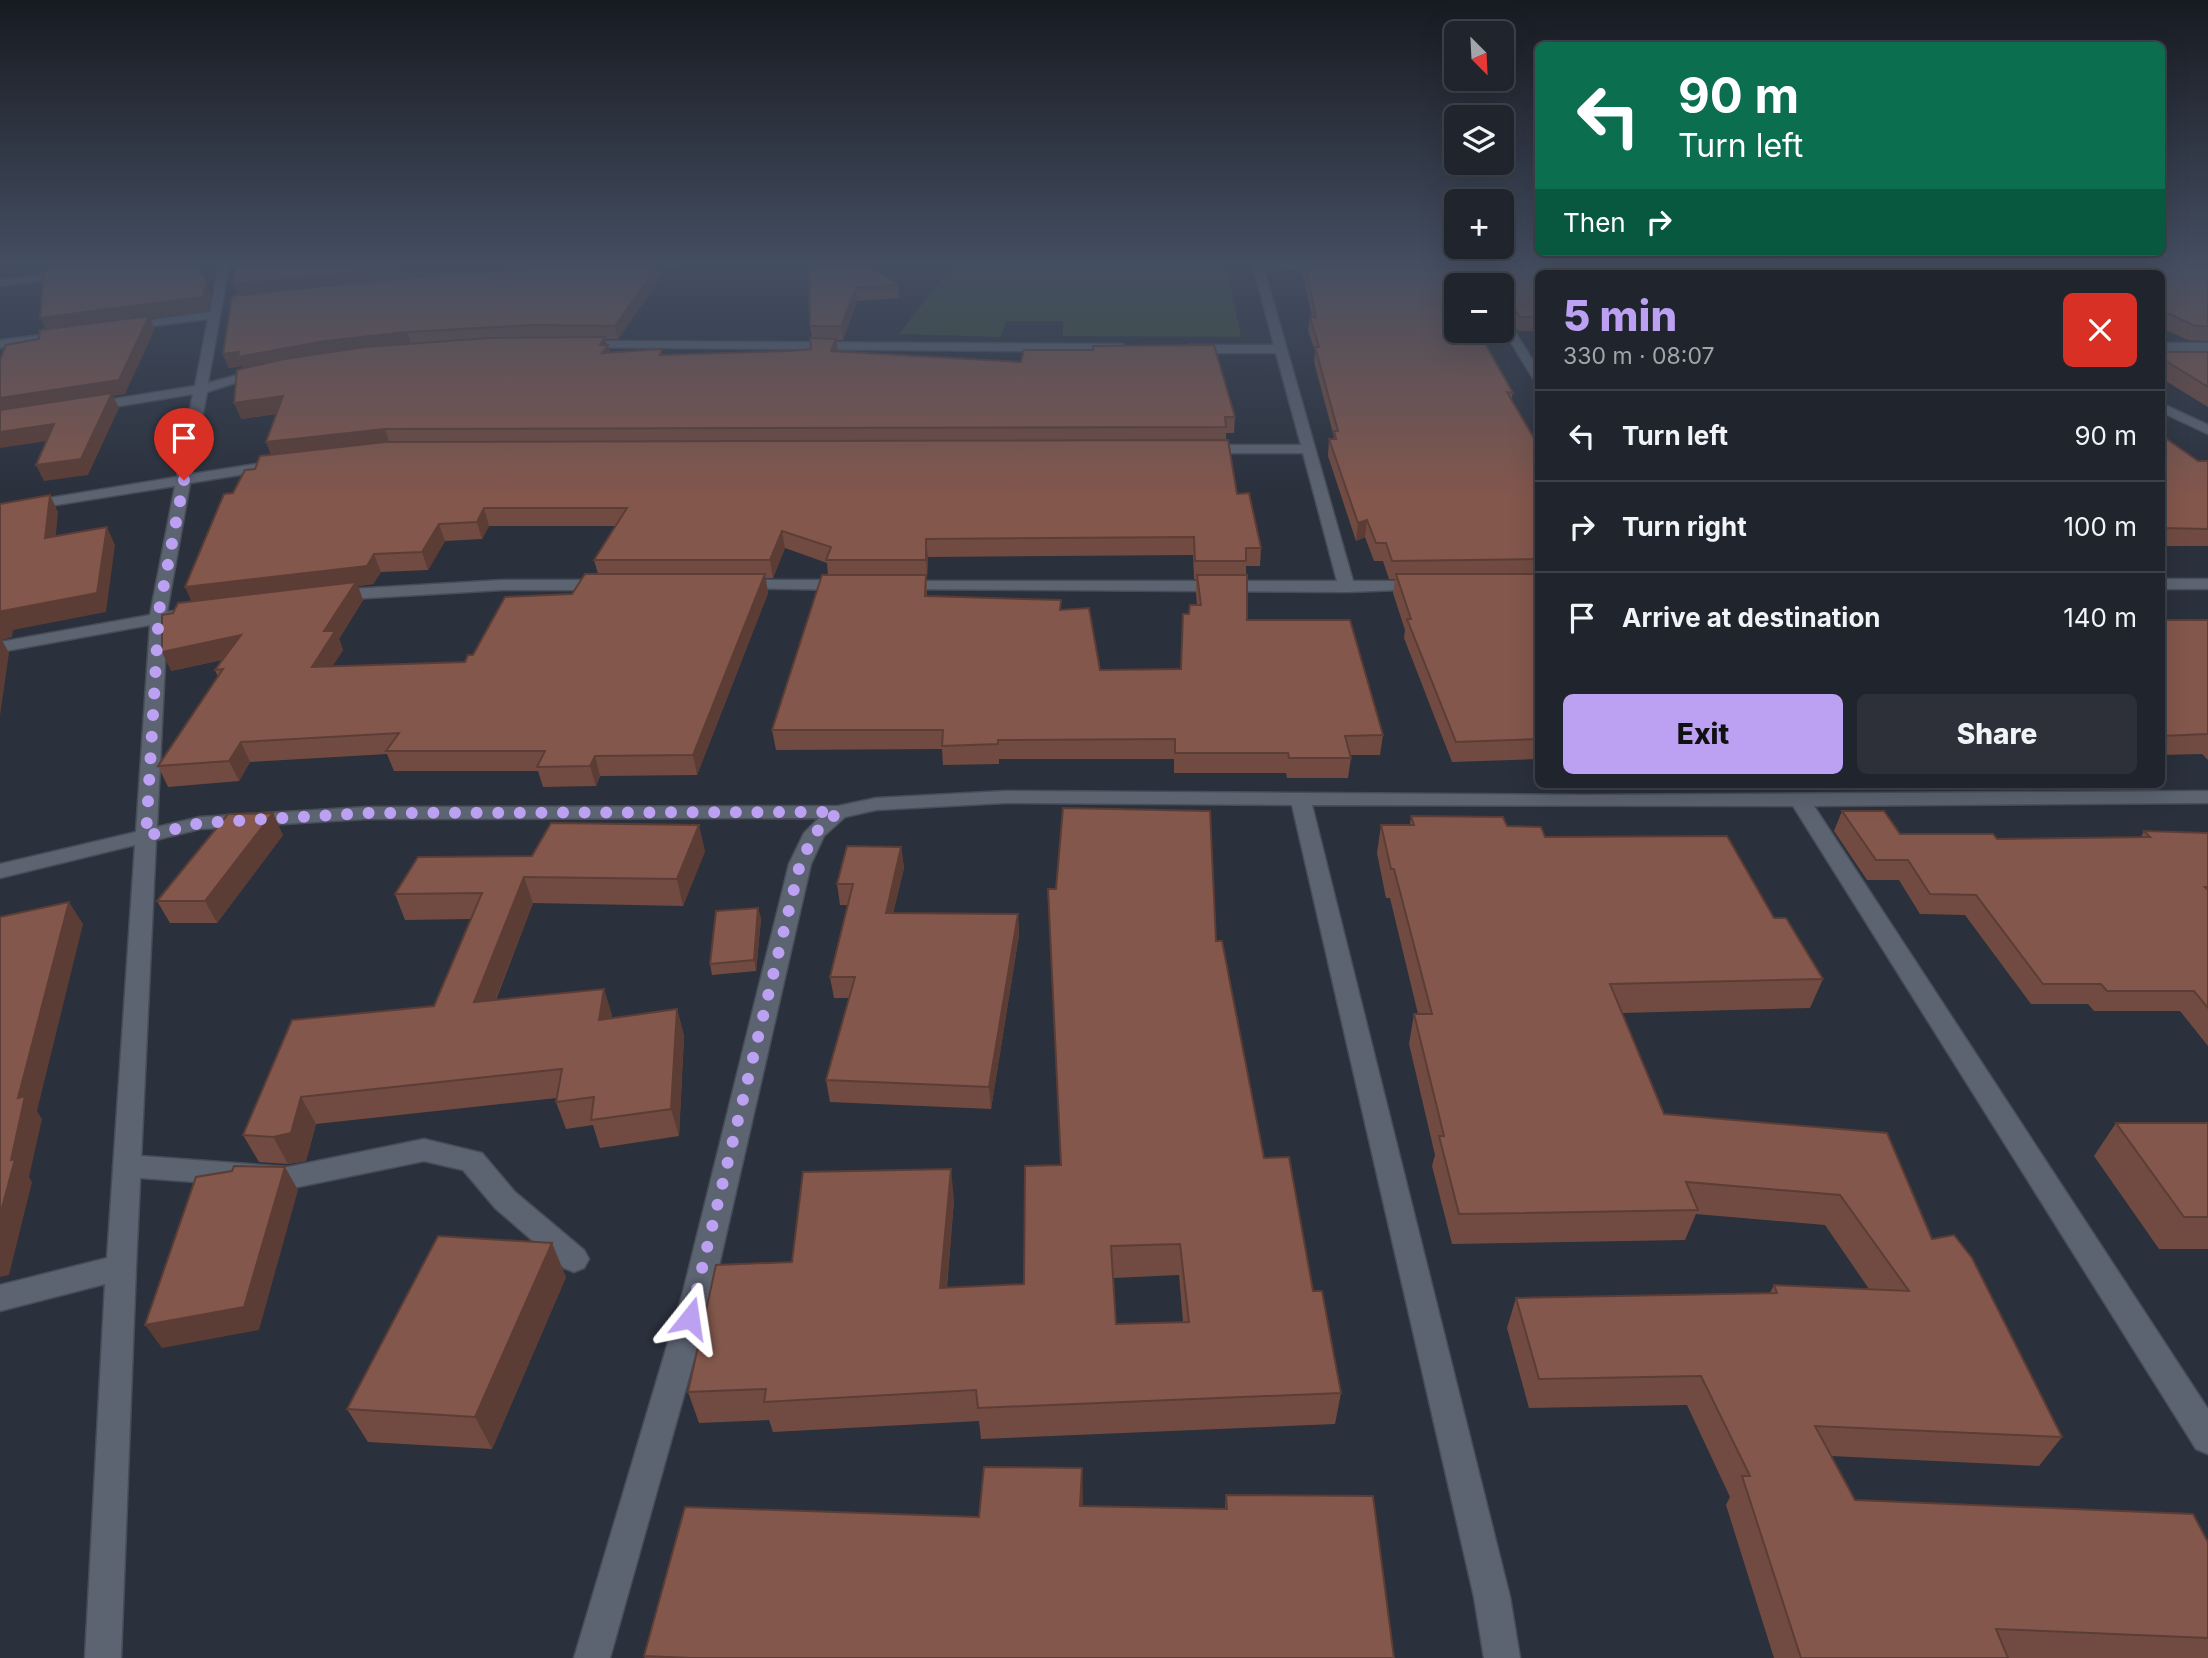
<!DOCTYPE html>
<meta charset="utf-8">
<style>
body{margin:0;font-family:Inter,sans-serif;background:#2d3039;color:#f1f3f6;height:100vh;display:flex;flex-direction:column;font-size:26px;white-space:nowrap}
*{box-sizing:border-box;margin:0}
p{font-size:23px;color:#a2a4aa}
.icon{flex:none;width:38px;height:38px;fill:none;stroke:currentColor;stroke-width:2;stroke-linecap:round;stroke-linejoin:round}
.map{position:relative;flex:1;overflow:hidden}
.details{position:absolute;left:1535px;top:270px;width:630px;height:518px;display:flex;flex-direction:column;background:#20242d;border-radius:10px;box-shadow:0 7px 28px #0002,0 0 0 2px #3d4149}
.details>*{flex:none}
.hud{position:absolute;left:1535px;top:42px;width:630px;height:214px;border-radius:10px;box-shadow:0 7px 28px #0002,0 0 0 2px #3d4149;background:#0b6e4f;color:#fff;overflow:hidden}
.needle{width:46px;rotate:156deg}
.controls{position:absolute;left:1444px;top:21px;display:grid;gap:14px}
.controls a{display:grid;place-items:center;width:70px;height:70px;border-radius:10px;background:#20242d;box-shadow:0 7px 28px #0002,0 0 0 2px #3d4149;font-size:35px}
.pin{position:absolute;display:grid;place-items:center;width:60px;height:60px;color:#fff;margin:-72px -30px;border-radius:50% 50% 50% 0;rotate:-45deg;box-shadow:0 0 7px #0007}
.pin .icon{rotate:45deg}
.me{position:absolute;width:77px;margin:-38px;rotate:15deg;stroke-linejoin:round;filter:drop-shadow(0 0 5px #0008)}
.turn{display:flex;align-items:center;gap:24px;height:147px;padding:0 28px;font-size:32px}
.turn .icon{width:91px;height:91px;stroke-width:2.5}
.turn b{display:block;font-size:49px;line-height:60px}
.then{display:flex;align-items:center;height:66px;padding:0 28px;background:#0003;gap:14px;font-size:26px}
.round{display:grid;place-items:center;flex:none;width:74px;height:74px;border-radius:10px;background:#2d3039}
.head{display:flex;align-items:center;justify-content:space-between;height:119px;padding:0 28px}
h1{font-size:42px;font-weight:800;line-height:52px;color:#bca0f2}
.cta{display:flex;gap:14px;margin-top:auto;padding:14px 28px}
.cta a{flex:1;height:80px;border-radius:10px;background:#bca0f2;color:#111;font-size:28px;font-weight:800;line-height:80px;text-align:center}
.cta a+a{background:#2d3039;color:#f1f3f6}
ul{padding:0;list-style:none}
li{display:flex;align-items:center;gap:21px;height:91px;padding:0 28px;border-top:2px solid #3d4149}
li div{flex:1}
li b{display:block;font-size:26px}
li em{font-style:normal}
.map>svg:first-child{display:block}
.green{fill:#394c33}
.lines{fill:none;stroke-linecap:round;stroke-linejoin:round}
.service-casing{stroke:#474d57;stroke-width:3}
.minor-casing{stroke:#474d57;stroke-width:3}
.service{fill:#5c6371;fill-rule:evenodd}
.minor{fill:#5c6371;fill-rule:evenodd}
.wall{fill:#714b41;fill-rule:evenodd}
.shaded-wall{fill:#5c3d35}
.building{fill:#83574c;stroke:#5c3d35;stroke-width:2;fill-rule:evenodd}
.route{stroke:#bca0f2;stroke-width:12;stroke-dasharray:0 21.6}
</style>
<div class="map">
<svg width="2208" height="1658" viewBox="0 0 2208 1658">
<rect width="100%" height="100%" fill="#2a303c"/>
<polygon class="green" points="952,265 1226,265 1241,337 1063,336 1063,321 1006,321 1001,337 899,334"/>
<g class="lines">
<g class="service-casing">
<g id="service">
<polygon points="72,271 77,274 76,276 0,286 0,280"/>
<polygon points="424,1139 482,1153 515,1192 584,1250 589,1259 584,1268 574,1272 564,1268 495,1208 463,1170 424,1161 288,1189 127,1177 117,1174 113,1166 117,1158 127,1155 288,1167"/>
</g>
</g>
<g class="minor-casing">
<g id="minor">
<polygon points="219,265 229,265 208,383 263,368 269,372 207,392 192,474 281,460 288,464 281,468 190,483 167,612 191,608 199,613 197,617 167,622 157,827 200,817 366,807 838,806 876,798 1005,791 1584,795 2208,791 2208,803 1814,806 2208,1409 2208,1454 2196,1449 1793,806 1312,805 1510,1597 1520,1658 1484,1658 1474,1597 1292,805 1005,803 876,810 845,817 824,836 811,864 713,1292 610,1658 574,1658 683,1292 789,864 804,833 819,818 366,819 200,829 156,840 136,1267 121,1658 85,1658 105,1284 0,1311 0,1285 107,1258 135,845 0,878 0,864 136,832 150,625 0,652 0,642 150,615 175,486 0,514 0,506 177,477 193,394 89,411 83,407 89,403 195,386 208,319 123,330 117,327 123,324 210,312"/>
<polygon points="642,265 680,265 635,272 630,269"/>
<polygon points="1253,265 1323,265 1318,268 1264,269 1353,581 1421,581 1429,586 1427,589 1347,592 894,589 892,586 894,583 900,581 1337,581 1303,453 1202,453 1195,449 1202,445 1301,445 1276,353 1189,353 1183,349 1189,345 1274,345"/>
<polygon points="1700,265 1711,265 1718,273 1707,273"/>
<polygon points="1502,317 1506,318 1538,368 1538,381 1534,380 1502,328"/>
<polygon points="67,332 73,335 71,337 0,348 0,340"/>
<polygon points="580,341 1122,344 1128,348 1122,352 576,347 574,345"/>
<rect x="2161" y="343" width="47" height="8"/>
<polygon points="2161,403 2208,425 2208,434 2161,412"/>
<rect x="2161" y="579" width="47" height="10"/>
<polygon points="503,580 606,580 614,585 606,590 503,590 334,600 326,595 334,590"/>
<polygon points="739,580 847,580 855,585 847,590 733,588 731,585"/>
</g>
</g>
<use href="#service" class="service"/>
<use href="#minor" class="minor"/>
</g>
<g class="wall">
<path d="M245,265H664L665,271L618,339H605L610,352L663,355L787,351L811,349L812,338L810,326L809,265L898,285L899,298L857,301L843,340H836L838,352L1235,417L1234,433H1226V440L1237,494L1261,548L1260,566H1246L1247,620L1383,735L1380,755H1350L1351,758L1348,778H1287L1286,773H1174V759H999V764L943,765L942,749L776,750L772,730L828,575L827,563L785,548L773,578H765L768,593L697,775L600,776L596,786L543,787L538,771H394L387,754L250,762L239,781L168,787L158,766L218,677L215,670L222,660L171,671L173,613L191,601L233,493L255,469L271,455L276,414L241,419L243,368L242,366L229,368L223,354L238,296L234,284ZM546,268L465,274L508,270ZM489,526H616L594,560L598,574L572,594L473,655L465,662L332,666L343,650L339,639L363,600L358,586L373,584L381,572L428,570L445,541L482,539ZM1193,555L1194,579H1196V593L1197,605L1189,614L1181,669L1100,670L1061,610L927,596L926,578H927L928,557Z"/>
<polygon points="1303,265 1469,265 1474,273 1478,273 1474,265 1703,265 1702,271 1538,273 1538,331 1518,331 1508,317 1503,315 1502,328 1502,285 1456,331 1501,331 1478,331 1513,393 1511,400 1538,445 1538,759 1452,762 1404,638 1405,630 1393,593 1395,579 1389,579 1383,561 1374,561 1365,537 1356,541 1328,456 1329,439 1333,439 1334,437 1314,362 1315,351 1308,331 1310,317 1312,317 1302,271"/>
<polygon points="1729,265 2208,265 2208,341 2188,340 2161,328 2161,273 1739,273"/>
<polygon points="2161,352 2208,352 2208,407 2161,378"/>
<polygon points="2161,435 2198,461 2208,461 2208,546 2161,546"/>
<polygon points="2161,620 2208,620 2208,760 2202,754 2161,755"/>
<polygon points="1842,811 1900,834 1997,839 2141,837 2144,831 2208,833 2208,1046 2180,1011 2094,1011 2088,1004 2031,1004 1965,915 1920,914 1899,880 1867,880 1834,831"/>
<polygon points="1411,816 1507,826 1545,837 1774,918 1823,979 1810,1008 1622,1013 1664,1114 1887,1133 1932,1239 2062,1437 2039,1466 1831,1456 1855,1500 2208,1542 2208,1658 1774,1658 1726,1505 1730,1497 1687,1405 1529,1408 1507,1328 1516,1298 1770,1293 1774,1285 1869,1289 1825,1225 1696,1214 1685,1240 1452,1244 1432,1166 1435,1155 1409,1044 1414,1014 1418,1014 1390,898 1386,898 1377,853 1381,825 1410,825"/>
<polygon points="283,835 217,923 170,923 157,901"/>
<polygon points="901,847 904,868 893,913 1018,914 1019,935 991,1109 830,1102 826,1080 849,998 834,998 830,977 848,905 840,905 837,884"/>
<polygon points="705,851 683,906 533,903 496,1000 604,989 612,1016 611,1018 677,1009 684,1036 679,1136 600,1148 593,1125 566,1129 556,1102 557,1098 316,1124 306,1161 288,1164 259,1162 243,1135 434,1006 471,919 405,920 395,894 532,856"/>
<polygon points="758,908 761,919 756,971 712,975 710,964"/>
<path d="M1216,941L1264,1158L1313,1291L1341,1393L1335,1424L981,1439L979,1421L773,1432L769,1420L699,1423L688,1392L792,1262L954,1200L947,1288L1024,1284L1060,1165ZM1179,1275L1183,1322L1116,1324L1113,1278Z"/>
<polygon points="2116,1123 2208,1123 2208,1249 2159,1249 2094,1156"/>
<polygon points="566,1277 492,1449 368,1442 347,1409"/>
<polygon points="1226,1495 1394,1658 645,1658 644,1656 979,1517 1082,1506 1225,1509"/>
</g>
<g class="shaded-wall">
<polygon points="0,265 90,265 51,271 49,267 0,272"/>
<polygon points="428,265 507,265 508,270 238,297 234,284"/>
<polygon points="658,265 664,265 665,271 618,339 615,326"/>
<polygon points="1698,265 1703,265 1702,271 1700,273 1691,273"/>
<polygon points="206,282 211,295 208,311 150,318 155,329 125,394 113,396 119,408 88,475 44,481 36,465 111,396 0,414 0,398 47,331 40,318"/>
<polygon points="856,288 857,301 843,340 841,326"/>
<polygon points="407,332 411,345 244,371 242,366 229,368 223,354"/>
<polygon points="605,337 607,346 608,345 611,360 605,368 600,345"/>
<polygon points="836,339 838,353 831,351"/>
<polygon points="283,396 289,412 241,419 234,403"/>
<polygon points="54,424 61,439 0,448 0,432"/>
<polygon points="385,429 390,445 272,458 266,442"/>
<polygon points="50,495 58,512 54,556 45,538"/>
<polygon points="484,508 489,526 482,539 477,522"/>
<polygon points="1367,520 1365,537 1356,541 1358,523"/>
<polygon points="439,524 445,541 428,570 422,552"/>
<polygon points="107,527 115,545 106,612 13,630 12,637 2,640 9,653 0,716 0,619 2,611"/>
<polygon points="782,531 785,548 773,578 770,560"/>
<polygon points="926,539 928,557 927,578 926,560"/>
<polygon points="374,554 381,572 373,584 358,586 363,600 339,639 343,650 320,686 312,667 324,631 193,605 185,587"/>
<polygon points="765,574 768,593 697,775 693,755"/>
<polygon points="241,635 249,654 171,671 162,652"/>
<polygon points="241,742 250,762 239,781 229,761"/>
<polygon points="595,756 600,776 596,786 590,766"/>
<polygon points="273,813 283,835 217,923 205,901"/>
<polygon points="699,825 705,851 683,906 677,879"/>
<polygon points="901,847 904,868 888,934 886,913"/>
<polygon points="524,877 533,903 484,1029 474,1002"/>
<polygon points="69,902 83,924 37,1111 42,1119 29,1177 32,1182 9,1275 0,1277 0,1215 11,1160 18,1098"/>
<polygon points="758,908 761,919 756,971 754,960"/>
<polygon points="1018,914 1019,935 991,1109 989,1087"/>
<polygon points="604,989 612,1016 608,1047 599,1020"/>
<polygon points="677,1009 684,1036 679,1136 671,1109"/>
<polygon points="301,1097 316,1124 306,1161 288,1164 273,1137"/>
<polygon points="285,1167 298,1190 259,1330 162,1348 145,1325"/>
<polygon points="951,1169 954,1200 944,1319 940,1288"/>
<polygon points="552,1243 566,1277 492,1449 475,1417"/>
<polygon points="1082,1468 1083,1500 1081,1538 1080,1506"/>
</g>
<g class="building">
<polygon points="67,265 197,265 206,282 203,297 40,318 44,269"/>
<polygon points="245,265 428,265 234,284 236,266"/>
<polygon points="582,265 658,265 615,326 533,325 407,332 325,341 238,357 239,352 223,354 232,296 379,280"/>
<polygon points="809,265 868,265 898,285 856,288 841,326 810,326"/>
<polygon points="1305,265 1469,265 1474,273 1488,274 1483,265 1698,265 1691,273 1538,273 1538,317 1520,317 1511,303 1505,301 1502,303 1503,317 1502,317 1502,285 1456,285 1456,331 1478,331 1513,393 1507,392 1538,445 1538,559 1392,561 1386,543 1376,543 1367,520 1358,523 1329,439 1336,439 1334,431 1338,431 1315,347 1319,347 1310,317 1316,317"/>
<polygon points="1749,265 2010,265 2005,273 1759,273"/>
<polygon points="2010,265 2208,265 2208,326 2195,326 2161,310 2161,273 2023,273"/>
<polygon points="149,316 119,380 0,398 0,360 6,345 39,339 40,330"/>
<polygon points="605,337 600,345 608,345 602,353 662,349 660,355 787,351 811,349 810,338 836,339 831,351 1021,362 1024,350 1093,350 1093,346 1214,345 1235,417 1225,417 1226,427 385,429 266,442 283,396 234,403 237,370 284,359 365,347 490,338"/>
<polygon points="2161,352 2208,352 2208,387 2161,358"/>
<polygon points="112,393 81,459 36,465 54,424 0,432 0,410"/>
<polygon points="2161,435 2198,461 2208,461 2208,529 2161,528"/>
<polygon points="1228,440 1237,494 1249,493 1261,548 1246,548 1246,561 1195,561 1194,537 926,539 926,560 826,560 831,547 782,531 770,560 594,560 627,508 484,508 477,522 439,524 422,552 374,554 367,566 185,587 224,494 233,493 245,470 255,469 260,456 385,442"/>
<polygon points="50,495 45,538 107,527 97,593 2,611 1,618 0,619 0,504"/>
<polygon points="585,574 765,574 693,755 595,756 590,766 537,767 545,751 386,751 399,733 241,742 229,761 158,766 223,669 215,670 241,635 162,652 162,615 173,613 178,603 356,582 324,631 335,631 312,667 465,662 468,655 473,655 505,597 572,594"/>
<polygon points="1396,574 1538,574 1538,739 1456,742 1407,619 1411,619"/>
<polygon points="822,575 926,575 925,596 1061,600 1060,610 1089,608 1100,670 1181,669 1183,614 1189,614 1190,605 1201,605 1197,575 1247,575 1247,620 1350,620 1383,735 1345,736 1351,758 1289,758 1288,753 1175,753 1175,739 998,740 998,744 942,746 943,730 772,730"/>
<polygon points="2161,620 2208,620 2208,734 2161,736"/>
<path d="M1063,808L1210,811L1216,941H1222L1264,1158L1289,1157L1313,1291H1322L1341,1393L978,1408L976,1390L764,1402L766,1389L688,1392L716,1265L792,1262L803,1172L951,1169L940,1288L1024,1284L1025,1166L1061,1165L1048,889H1056ZM1180,1244L1189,1322L1116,1324L1111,1246Z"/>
<polygon points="1842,811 1884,811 1900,834 1993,834 1997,839 2150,837 2144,831 2208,833 2208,887 2205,887 2208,890 2208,1008 2194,991 2107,991 2101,984 2043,984 1976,895 1930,894 1908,860 1876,860"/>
<polygon points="273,813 205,901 157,901 228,814"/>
<polygon points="1411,816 1503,817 1507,826 1541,827 1545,837 1727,836 1774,918 1786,918 1823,979 1610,984 1664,1114 1887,1133 1932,1239 1954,1235 1972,1258 2062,1437 1815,1426 1855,1500 2193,1514 2208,1542 2208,1638 1996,1629 2008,1658 1801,1658 1742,1476 1750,1476 1701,1376 1539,1379 1516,1298 1777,1293 1774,1285 1909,1291 1840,1195 1686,1182 1698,1210 1459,1214 1439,1136 1444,1136 1414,1014 1432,1014 1394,869 1391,869 1381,825 1414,825"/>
<polygon points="551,823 699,825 677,879 524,877 474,1002 604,989 599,1020 677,1009 671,1109 591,1120 594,1097 556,1102 562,1069 301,1097 291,1133 273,1137 243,1135 292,1020 434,1006 482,893 395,894 418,857 532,856"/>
<polygon points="847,846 901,847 886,913 1018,914 989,1087 826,1080 855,977 830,977 853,884 837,884"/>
<polygon points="69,902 18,1098 25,1096 11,1160 15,1159 0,1215 0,917"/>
<polygon points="758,908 754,960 710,964 716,911"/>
<polygon points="2116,1123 2208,1123 2208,1217 2184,1217"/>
<polygon points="234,1166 285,1167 244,1307 145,1325 196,1177 232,1171"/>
<polygon points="438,1236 552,1243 475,1417 347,1409"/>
<polygon points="984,1467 1082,1468 1080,1506 1227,1509 1226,1495 1373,1496 1394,1658 692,1658 644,1656 685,1507 979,1517"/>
</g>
<linearGradient id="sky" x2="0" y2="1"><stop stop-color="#171a21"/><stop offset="0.53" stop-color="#444e61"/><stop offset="1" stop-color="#444e61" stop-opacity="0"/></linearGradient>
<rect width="2208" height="497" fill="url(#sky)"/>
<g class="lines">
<polyline class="route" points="184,480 159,611 146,836 200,823 366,813 838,812 815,833 800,864 690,1318"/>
</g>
</svg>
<div class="controls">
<a><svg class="needle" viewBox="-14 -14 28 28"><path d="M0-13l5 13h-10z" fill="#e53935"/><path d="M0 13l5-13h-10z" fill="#a2a4aa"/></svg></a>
<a><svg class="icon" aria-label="layers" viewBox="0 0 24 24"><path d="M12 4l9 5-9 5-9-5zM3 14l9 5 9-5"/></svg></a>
<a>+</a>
<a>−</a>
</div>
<div class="pin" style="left:184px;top:480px;background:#d93025"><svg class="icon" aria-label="arrive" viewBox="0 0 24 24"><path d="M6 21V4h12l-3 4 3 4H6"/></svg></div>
<svg class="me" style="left:690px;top:1318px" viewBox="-20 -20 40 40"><path d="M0-17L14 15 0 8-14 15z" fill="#bca0f2" stroke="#fff" stroke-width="4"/></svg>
<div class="hud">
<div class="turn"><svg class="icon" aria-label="left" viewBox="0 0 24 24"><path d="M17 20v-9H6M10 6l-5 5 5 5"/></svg><div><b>90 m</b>Turn left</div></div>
<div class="then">Then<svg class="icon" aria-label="right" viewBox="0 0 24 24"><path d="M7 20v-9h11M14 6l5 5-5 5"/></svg></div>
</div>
<section class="details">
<div class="head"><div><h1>5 min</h1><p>330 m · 08:07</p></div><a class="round" style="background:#d93025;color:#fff"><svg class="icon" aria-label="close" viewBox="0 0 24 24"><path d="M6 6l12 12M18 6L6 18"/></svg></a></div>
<ul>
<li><svg class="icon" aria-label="left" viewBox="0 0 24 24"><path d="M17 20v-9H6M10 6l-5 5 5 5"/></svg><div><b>Turn left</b></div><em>90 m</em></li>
<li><svg class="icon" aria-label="right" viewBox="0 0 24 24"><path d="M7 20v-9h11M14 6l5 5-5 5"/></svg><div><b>Turn right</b></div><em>100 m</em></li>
<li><svg class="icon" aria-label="arrive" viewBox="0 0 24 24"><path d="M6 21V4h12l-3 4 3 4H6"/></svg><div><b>Arrive at destination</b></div><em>140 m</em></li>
</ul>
<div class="cta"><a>Exit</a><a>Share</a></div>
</section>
</div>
